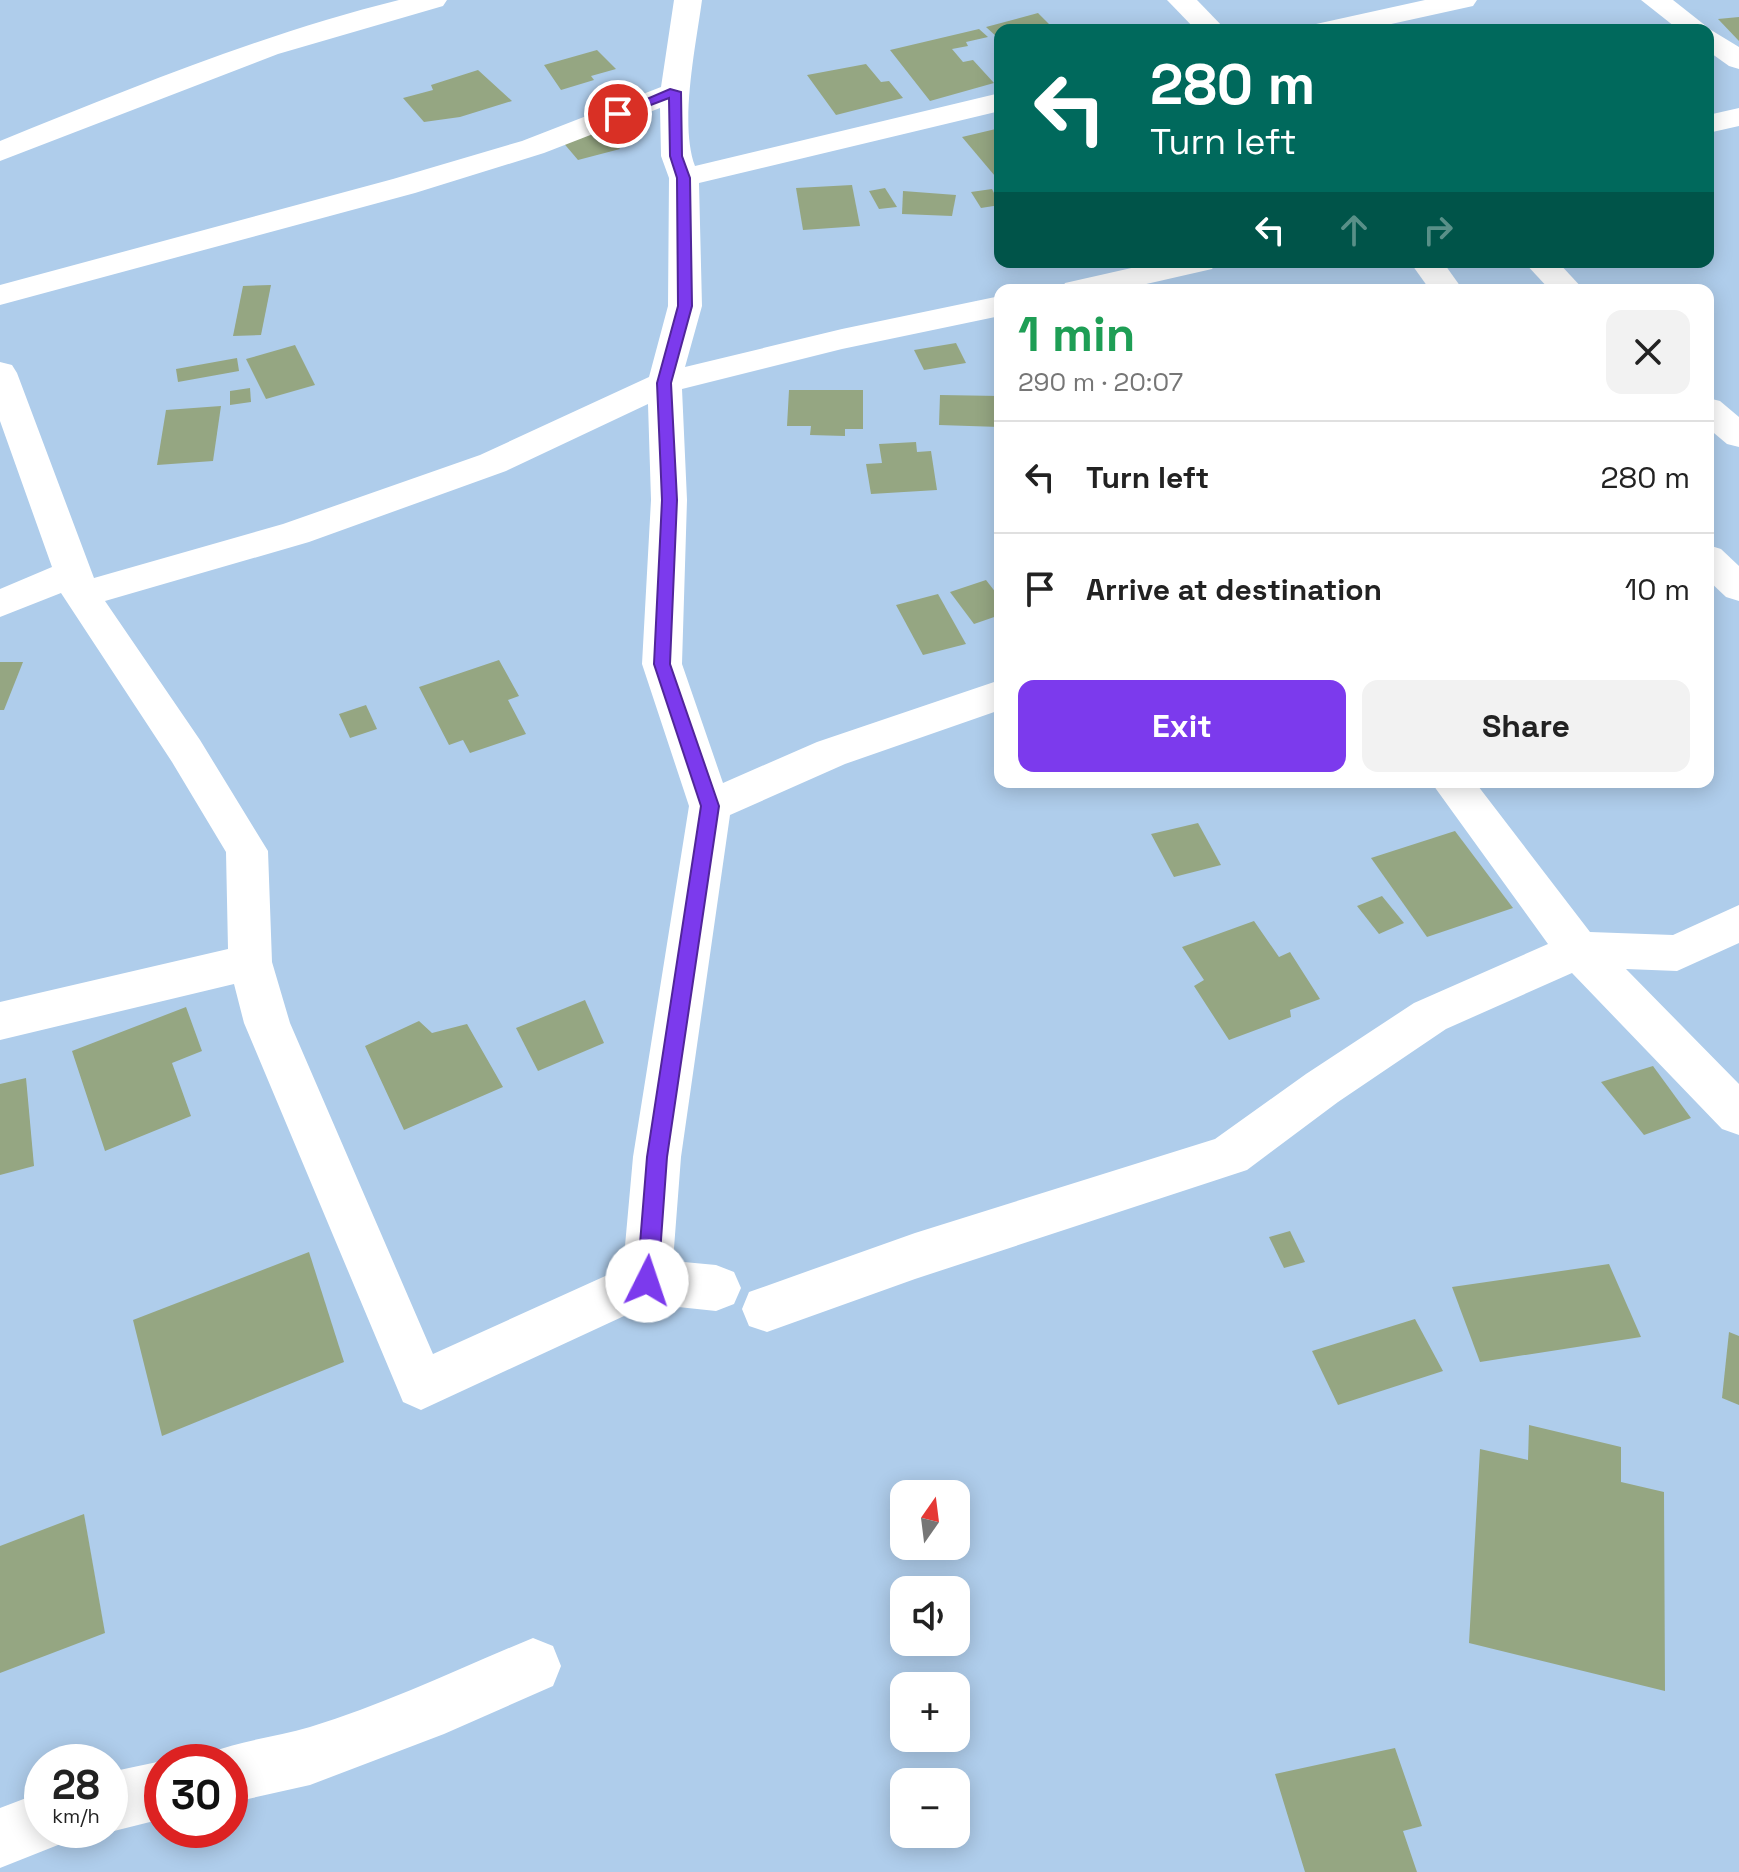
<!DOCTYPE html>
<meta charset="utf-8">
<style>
body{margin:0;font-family:"Space Grotesk",sans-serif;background:#f2f2f2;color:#222;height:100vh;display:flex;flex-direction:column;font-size:30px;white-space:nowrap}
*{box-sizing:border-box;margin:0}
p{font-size:26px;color:#767676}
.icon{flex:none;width:44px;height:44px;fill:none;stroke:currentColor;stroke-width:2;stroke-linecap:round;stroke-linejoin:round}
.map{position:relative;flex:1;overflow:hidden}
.drawer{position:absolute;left:994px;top:284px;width:720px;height:504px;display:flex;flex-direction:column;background:#fff;border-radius:16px;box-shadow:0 4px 20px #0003}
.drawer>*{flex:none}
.top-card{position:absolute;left:994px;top:24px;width:720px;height:244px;border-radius:16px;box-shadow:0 4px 20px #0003;background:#00695c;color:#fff;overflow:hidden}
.needle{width:52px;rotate:14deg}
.buttons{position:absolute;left:890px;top:1480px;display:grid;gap:16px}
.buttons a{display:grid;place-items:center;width:80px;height:80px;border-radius:16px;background:#fff;box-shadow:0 4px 20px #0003;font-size:40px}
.speed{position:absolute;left:24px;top:1744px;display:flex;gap:16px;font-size:40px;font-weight:700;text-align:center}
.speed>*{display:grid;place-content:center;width:104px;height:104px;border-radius:50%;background:#fff;box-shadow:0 4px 20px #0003;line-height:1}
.speed small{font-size:20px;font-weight:400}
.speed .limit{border:12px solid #d22;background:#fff;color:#111}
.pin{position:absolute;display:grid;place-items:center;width:68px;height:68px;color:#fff;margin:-34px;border:4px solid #fff;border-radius:50%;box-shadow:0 2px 8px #0007}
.me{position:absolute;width:88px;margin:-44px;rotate:4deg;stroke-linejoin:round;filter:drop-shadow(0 0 6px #0008)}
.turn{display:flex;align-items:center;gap:28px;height:168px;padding:0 24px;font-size:36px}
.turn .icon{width:104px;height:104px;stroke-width:2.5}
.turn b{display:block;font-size:56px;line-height:68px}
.lanes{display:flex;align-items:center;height:76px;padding:0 24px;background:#0003;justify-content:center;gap:40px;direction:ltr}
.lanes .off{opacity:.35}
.round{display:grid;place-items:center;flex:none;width:84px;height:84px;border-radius:16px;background:#f2f2f2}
.headline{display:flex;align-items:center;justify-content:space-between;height:136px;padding:0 24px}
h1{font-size:48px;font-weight:700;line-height:60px;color:#1e9e55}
.cta{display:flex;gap:16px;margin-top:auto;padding:16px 24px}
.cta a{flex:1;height:92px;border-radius:16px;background:#7c3aed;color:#fff;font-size:32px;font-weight:700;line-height:92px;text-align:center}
.cta a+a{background:#f2f2f2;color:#222}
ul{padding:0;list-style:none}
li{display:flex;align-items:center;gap:24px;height:112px;padding:0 24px;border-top:2px solid #e0e0e0}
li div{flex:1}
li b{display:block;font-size:30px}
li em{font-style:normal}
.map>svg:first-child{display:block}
.building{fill:#95a682}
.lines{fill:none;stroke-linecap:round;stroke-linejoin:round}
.minor{fill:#fff;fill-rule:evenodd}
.route{fill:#7c3aed;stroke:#51269a;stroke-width:2}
</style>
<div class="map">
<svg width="1739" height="1872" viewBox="0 0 1739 1872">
<rect width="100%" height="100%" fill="#afcdeb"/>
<g class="building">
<polygon points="1038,13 1050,25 1037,27 1039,30 1000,30 998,38 986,27"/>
<polygon points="1739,17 1739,41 1718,19"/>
<polygon points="979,29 988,37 966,42 968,46 952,49 963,62 973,60 994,83 930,101 890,50"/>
<polygon points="597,50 616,69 591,76 594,80 561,90 544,65"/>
<polygon points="866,64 881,82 889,81 903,98 836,115 807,75"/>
<polygon points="478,70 512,101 460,117 424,122 403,98 433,90 431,85"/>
<polygon points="603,128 620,149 578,160 561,140"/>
<polygon points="1000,128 1000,182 962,137"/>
<polygon points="852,185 860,226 803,230 796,188"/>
<polygon points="885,188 897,207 879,209 869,191"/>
<polygon points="992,189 1000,205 981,208 971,192"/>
<polygon points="903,191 956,195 952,216 902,214"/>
<polygon points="271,285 261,335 233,336 243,286"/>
<polygon points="956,343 966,363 924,370 914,350"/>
<polygon points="295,345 315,385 266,399 246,359"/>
<polygon points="237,358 239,371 178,382 176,369"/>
<polygon points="250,388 251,402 230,405 230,391"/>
<polygon points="789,390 863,390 863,429 845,429 845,436 810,435 811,426 787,426"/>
<polygon points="940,395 1000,396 1000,427 939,425"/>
<polygon points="221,406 213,461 157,465 166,410"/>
<polygon points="916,442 917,452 931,451 937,490 871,494 866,464 882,463 879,444"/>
<polygon points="986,580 1000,598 1000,615 974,624 950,592"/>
<polygon points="938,594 966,644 923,655 896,605"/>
<polygon points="499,660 519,696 508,700 526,734 470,753 463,740 449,745 419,687"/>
<polygon points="0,662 23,662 4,710 0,710"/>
<polygon points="366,705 377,729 350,738 339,714"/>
<polygon points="1198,823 1221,865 1174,877 1151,834"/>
<polygon points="1455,831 1513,908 1427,937 1371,858"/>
<polygon points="1382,896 1404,923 1379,934 1357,906"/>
<polygon points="1254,921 1279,957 1290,952 1320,999 1290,1010 1291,1017 1229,1040 1194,986 1204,980 1182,947"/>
<polygon points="585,1000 604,1043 538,1071 516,1028"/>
<polygon points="186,1007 202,1051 172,1063 191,1116 105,1151 72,1051"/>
<polygon points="419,1021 432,1033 467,1024 503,1087 404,1130 365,1046"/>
<polygon points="1653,1066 1691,1118 1644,1135 1601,1082"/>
<polygon points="26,1078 34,1166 0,1175 0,1084"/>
<polygon points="1290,1231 1305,1262 1284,1268 1269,1237"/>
<polygon points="309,1252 344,1362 162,1436 133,1320"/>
<polygon points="1609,1264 1641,1337 1480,1362 1452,1287"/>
<polygon points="1415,1319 1443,1371 1338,1405 1312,1351"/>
<polygon points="1729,1332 1739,1336 1739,1405 1722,1398"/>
<polygon points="1529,1425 1621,1447 1621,1482 1664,1492 1665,1691 1469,1643 1480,1449 1528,1460"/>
<polygon points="84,1514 105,1633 0,1673 0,1546"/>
<polygon points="1395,1748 1422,1826 1403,1831 1417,1872 1305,1872 1275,1774"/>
</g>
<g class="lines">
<g class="minor">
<path d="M399,0H447L443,6L278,54L0,161V141C131,88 262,34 399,0Z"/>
<path d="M674,0H702C696,45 679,124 695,166L1000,93V111L699,183L702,306L685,367L842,329L1000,296V316L842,349L682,389L687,500L682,664L723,783L817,742L1000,680V710L845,764L730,815L681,1157L673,1261L716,1265L734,1272L741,1288L734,1304L716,1311L650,1304L421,1410L403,1402L244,1023L234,984L0,1040V1002L228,949L226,852L172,762L61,593L0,617V589L52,567L0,421V362L12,365L17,373L94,578L283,524L480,455L649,377L668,306L669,178L661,156L660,108L544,153L415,193L0,305V285L393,179L522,141L661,87ZM648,404L651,500L642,664L689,806L633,1157L623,1268L433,1354L290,1023L272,962L268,851L200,740L105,601L309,542L506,471Z"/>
<polygon points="1167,0 1197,0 1226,30 1196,30"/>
<polygon points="1425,0 1477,0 1473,6 1364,30 1312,30 1316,24"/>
<polygon points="1641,0 1673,0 1711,30 1739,47 1739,69 1729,66 1708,51 1708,30 1679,30"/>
<polygon points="1739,108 1739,126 1708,133 1708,115"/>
<polygon points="1158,262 1217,262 1212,269 1120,290 1061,290 1065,283"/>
<polygon points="1410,262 1443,262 1463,290 1430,290"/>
<polygon points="1524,262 1558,262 1584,290 1550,290"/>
<polygon points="1708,398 1720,401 1739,417 1739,447 1727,444 1708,428"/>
<polygon points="1708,545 1721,549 1739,566 1739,601 1726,597 1708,580"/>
<polygon points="1431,782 1475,782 1590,932 1673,935 1739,905 1739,943 1677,971 1626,969 1739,1084 1739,1135 1722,1129 1572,973 1446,1029 1338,1102 1247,1170 915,1279 767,1332 749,1326 742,1309 749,1292 915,1233 1215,1139 1306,1074 1414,1003 1548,944"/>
<path d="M533,1638L553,1646L561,1666L553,1686L444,1734L310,1785L230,1803V1762H206L209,1753C242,1740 277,1737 310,1727C386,1704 460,1668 533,1638Z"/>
<polygon points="162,1761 166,1762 162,1762 162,1819 110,1832 106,1830 110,1830 110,1772"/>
<polygon points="42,1792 42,1830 68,1830 63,1843 0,1868 0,1808"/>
</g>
</g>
<polygon class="route" points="670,89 681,92 682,156 690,178 692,306 671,383 677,500 670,664 719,806 667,1157 658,1281 655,1287 647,1290 640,1287 637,1281 647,1157 701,806 654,664 662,500 657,383 678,306 677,178 670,156 669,98 622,116 612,114"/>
</svg>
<div class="buttons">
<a><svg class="needle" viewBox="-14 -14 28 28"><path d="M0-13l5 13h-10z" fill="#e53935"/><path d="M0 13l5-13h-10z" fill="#767676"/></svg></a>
<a><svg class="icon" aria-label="sound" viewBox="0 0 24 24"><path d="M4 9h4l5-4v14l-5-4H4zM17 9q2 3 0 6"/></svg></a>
<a>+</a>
<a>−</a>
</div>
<div class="speed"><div>28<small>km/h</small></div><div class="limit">30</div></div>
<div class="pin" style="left:618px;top:114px;background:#d93025"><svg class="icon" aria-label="arrive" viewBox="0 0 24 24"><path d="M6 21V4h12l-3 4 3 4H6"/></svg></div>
<svg class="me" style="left:647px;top:1281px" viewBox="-20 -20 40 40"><circle r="19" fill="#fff"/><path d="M0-13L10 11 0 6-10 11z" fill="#7c3aed"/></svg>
<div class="top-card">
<div class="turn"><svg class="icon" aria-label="left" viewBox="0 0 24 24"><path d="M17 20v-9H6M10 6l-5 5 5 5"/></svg><div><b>280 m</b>Turn left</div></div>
<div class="lanes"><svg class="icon" aria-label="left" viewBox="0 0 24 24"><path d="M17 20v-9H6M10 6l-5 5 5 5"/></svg><svg class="icon off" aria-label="ahead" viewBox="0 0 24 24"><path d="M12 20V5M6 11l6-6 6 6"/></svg><svg class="icon off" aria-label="right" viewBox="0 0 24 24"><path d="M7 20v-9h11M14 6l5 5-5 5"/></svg></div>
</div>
<section class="drawer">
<div class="headline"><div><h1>1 min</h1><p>290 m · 20:07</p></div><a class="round"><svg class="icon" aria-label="close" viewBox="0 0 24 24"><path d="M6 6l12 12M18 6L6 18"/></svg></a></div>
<ul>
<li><svg class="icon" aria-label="left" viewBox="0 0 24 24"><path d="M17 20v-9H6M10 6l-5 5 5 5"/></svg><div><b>Turn left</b></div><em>280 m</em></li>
<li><svg class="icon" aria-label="arrive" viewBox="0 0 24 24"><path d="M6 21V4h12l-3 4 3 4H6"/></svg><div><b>Arrive at destination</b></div><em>10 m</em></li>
</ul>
<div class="cta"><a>Exit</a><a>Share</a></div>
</section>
</div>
